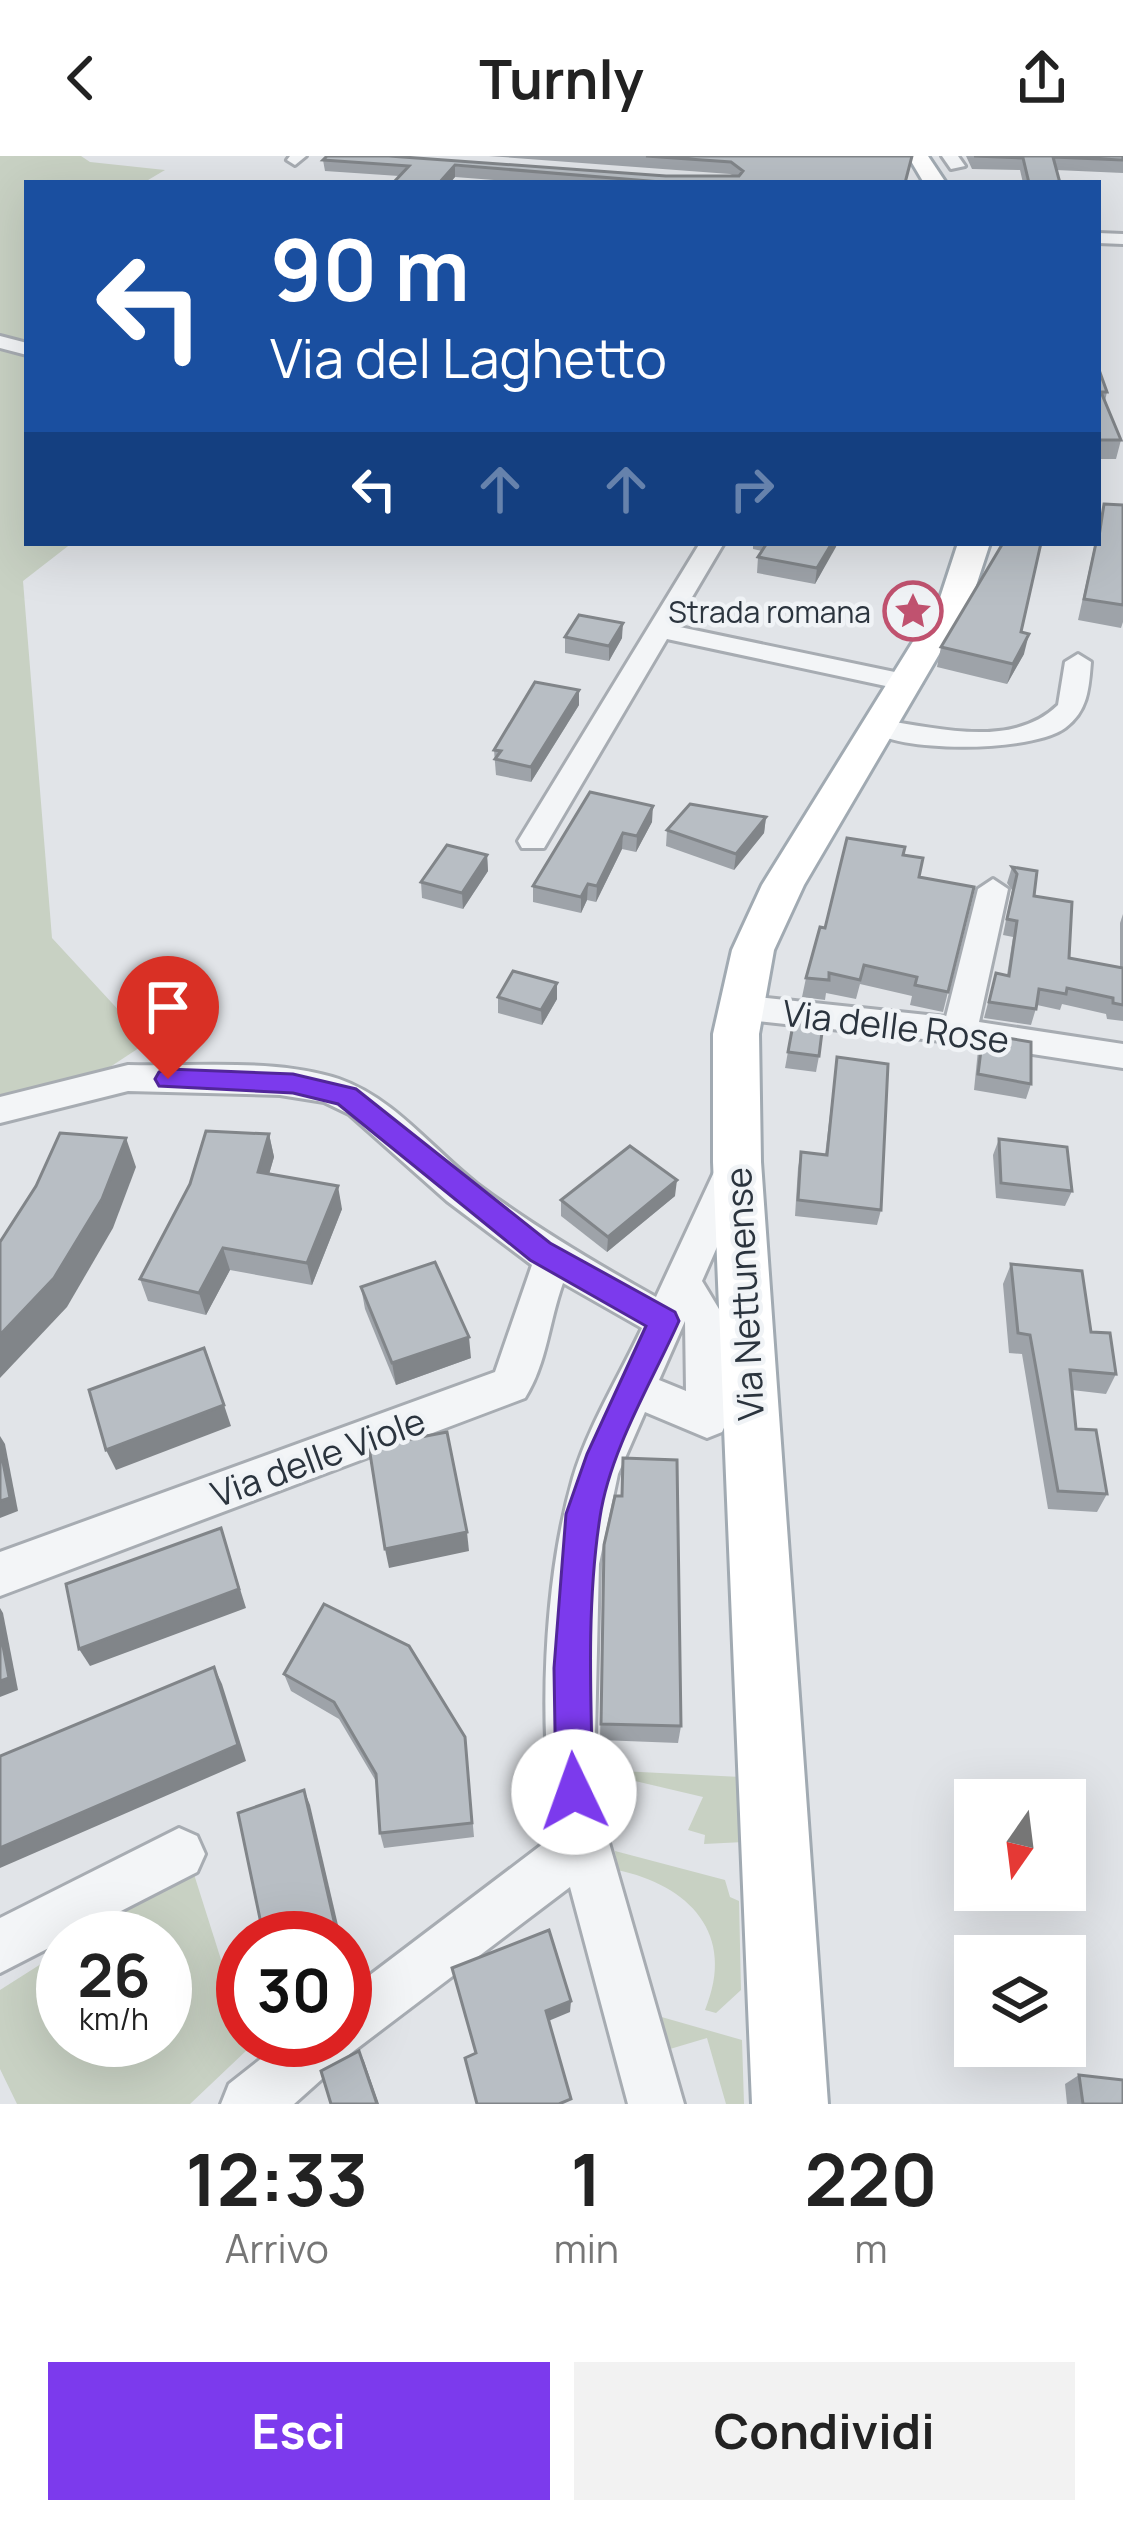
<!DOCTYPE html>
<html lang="it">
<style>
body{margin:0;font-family:Manrope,sans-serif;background:#f2f2f2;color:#222;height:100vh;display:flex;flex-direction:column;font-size:45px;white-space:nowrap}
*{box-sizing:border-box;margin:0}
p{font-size:39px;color:#767676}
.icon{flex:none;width:66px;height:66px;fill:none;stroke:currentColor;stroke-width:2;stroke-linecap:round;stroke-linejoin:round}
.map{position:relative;height:1948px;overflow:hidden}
.drawer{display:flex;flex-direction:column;background:#fff;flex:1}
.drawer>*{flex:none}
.hud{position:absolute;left:24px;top:24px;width:1077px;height:366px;border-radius:0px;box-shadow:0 12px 48px #0002;background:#1a4fa0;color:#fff;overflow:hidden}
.needle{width:78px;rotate:194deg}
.controls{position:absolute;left:954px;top:1623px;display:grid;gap:24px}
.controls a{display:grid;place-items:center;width:132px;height:132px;border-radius:0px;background:#fff;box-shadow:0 12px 48px #0002;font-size:60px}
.speed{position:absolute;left:36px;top:1755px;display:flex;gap:24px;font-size:60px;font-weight:700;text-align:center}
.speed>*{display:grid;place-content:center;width:156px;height:156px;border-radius:50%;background:#fff;box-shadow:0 12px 48px #0002;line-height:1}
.speed small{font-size:30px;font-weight:400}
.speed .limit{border:18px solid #d22;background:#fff;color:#111}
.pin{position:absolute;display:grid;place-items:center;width:102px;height:102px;color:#fff;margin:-123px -51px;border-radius:50% 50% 50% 0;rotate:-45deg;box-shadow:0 0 12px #0007}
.pin .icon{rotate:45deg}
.me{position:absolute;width:132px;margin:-66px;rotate:357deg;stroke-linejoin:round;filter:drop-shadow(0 0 9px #0008)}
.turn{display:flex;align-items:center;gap:42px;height:252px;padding:0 48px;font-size:54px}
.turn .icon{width:156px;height:156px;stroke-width:2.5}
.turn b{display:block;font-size:84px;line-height:102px}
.lanes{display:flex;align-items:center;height:114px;padding:0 48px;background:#0003;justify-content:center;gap:60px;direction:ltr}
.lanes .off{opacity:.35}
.eta{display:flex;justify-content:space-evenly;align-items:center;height:204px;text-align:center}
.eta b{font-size:72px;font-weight:700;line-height:84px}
.action{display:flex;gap:24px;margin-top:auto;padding:24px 48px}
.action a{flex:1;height:138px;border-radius:0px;background:#7c3aed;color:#fff;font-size:48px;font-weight:700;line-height:138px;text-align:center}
.action a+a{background:#f2f2f2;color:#222}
header{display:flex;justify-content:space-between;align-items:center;height:156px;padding:0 48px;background:#fff;font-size:54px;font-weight:700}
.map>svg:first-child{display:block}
.green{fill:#c8d1c3}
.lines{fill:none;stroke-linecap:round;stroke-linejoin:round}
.minor-casing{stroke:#a7acb2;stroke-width:6}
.major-casing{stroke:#a1aab2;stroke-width:6}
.minor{fill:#f3f5f7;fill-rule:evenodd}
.major{fill:#fff;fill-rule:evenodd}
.wall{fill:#9ea3a9}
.shaded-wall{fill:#818589}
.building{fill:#b8bec4;stroke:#818589;stroke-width:3}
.route{fill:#7c3aed;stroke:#51269a;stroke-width:3}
.labels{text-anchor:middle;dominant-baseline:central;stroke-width:9;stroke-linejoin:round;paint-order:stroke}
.far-poi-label{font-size:30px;fill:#2b343e;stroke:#f0f3f6;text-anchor:end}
.street-label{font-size:36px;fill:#2b343e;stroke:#f0f3f6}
</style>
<header><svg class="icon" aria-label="back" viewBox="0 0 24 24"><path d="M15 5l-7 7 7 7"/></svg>Turnly<svg class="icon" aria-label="share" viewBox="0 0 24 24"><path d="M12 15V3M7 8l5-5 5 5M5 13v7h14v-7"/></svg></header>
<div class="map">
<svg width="1123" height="1948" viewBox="0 0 1123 1948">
<rect width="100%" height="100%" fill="#e1e4e8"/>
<g class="green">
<polygon points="0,0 81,0 90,6 165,14 143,27 27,27 27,387 72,387 23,425 52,782 148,886 110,911 0,939"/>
<polygon points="600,1614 741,1621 744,1686 704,1688 705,1679 688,1674 703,1641 635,1625 619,1655 607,1653"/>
<path d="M615,1695L725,1724L730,1741L739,1745L741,1834L716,1857L705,1854C737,1778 689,1729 617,1714Z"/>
<polygon points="192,1712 249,1892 190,1948 17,1948 0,1913 0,1834 63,1794 63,1884 165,1884 165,1782 82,1782"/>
<polygon points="658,1860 742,1884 744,1948 726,1948 707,1882 670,1893"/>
</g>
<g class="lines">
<g class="minor-casing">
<g id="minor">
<polygon points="290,0 306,0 295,9 287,4"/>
<polygon points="942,0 958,0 965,10 951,13"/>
<polygon points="1098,77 1123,78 1123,88 1098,87"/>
<polygon points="0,180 27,187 27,199 0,192"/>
<polygon points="700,387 724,387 675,470 909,519 922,527 909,535 667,483 544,692 522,692 518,685"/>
<path d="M1078,498L1091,506C1089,532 1088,555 1065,572C1034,596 894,598 868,572L882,564C938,572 1013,593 1058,549L1065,506Z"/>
<polygon points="993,723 1008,733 979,866 1123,888 1123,912 960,887 739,863 727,859 722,851 727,843 739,839 946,861 978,733"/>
<path d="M128,909C195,911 274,902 339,923C394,942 432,993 477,1028C534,1071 593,1106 656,1141L722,999L735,995L748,999L753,1009L702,1125L725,1163L728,1263L722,1276L707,1282L645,1256L618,1318L599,1408L595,1580L605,1673L684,1948H628L570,1731L351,1897L294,1948H221L229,1928L285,1884H345V1838L556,1678C537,1574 544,1423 573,1322C588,1271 619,1221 642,1172L563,1127C549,1165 547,1207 525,1242L0,1440V1396L495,1216L532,1109L447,1045L349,958L324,946L280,939L128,935L0,967V941ZM685,1165L686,1235L659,1224Z"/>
<polygon points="179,1672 197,1680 205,1698 197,1716 0,1817 0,1762"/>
</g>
</g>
<g class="major-casing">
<g id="major">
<polygon points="908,0 928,0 946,27 924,27"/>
<polygon points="958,387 990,387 972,442 804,729 774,794 759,878 761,1006 828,1948 752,1948 713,1006 713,878 732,794 762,729 940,442"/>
</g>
</g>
<use href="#minor" class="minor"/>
<use href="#major" class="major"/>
</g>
<g class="wall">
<polygon points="489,0 912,0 906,27 532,27 455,21 450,27 393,27 399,20 325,15 323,4 666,20 734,20 730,18"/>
<polygon points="966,0 1123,0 1123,17 1056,14 1060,27 1023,27 1020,14 972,13"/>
<polygon points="1098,211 1107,236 1105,245 1121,284 1116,303 1098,303"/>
<polygon points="1104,348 1123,349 1123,466 1121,472 1078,464 1095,387 1098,387 1098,369"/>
<polygon points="753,387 837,387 815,428 757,417 758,401 762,395 753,393"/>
<polygon points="1021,476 1024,498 1007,528 937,511 941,491"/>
<polygon points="565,481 622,482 609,505 565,497"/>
<polygon points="579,534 579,549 531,626 496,619 494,594"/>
<polygon points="590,636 652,666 636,696 622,693 596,746 587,744 581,757 533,746 533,730"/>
<polygon points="766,661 764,677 734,714 666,690 667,674"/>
<polygon points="487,699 488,715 463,753 422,742 421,726"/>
<polygon points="903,699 919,721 974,731 943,856 910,849 912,840 860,828 856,843 826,837 825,844 802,841 806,822"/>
<polygon points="1012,711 1034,740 1069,802 1120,812 1120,767 1123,758 1123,865 1107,863 1106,858 1062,848 1060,854 1037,849 1031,869 984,862 996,817 1007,819 1013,781 1003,779 1012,734 1007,727"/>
<polygon points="557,827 557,843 542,869 498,857 498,841"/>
<polygon points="795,858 819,900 816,916 785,912"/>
<polygon points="983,878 1031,928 1026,943 974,934 978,894"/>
<polygon points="837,901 881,1054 877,1069 795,1060 798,1012 801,996 825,999"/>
<polygon points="269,978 274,1001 269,1018 342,1053 312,1129 230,1114 206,1159 148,1145 140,1123"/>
<polygon points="999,983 1072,1035 1065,1050 996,1042 993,999"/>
<polygon points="675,1040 607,1096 561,1060 561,1044"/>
<polygon points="1011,1108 1091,1176 1116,1218 1106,1238 1072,1234 1076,1273 1107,1338 1097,1356 1048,1353 1022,1198 1009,1197 1003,1128"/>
<polygon points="361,1131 471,1202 396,1229 365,1153"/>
<polygon points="604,1389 681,1570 678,1587 600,1584"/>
<polygon points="284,1518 465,1581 474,1681 384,1692 380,1677 377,1627 339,1563 291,1535"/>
<polygon points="1079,1919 1123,1948 1067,1948 1065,1928"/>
</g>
<g class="shaded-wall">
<polygon points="455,9 455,21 450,27 439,27"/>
<polygon points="832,387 837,387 836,391 815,428 817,412"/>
<polygon points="623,467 622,482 609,505 609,490"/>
<polygon points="1029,478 1024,498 1007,528 1013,508"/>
<polygon points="579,534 579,549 531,626 531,611"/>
<polygon points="653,650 652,666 636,696 637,680"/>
<polygon points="766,661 764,677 734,714 736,698"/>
<polygon points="623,677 622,693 596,746 597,730"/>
<polygon points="487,699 488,715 463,753 462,737"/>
<polygon points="588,728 587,744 581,757 581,741"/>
<polygon points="557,827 557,843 542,869 541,854"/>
<polygon points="269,978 274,1001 263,1039 258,1016"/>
<polygon points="126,982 136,1011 113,1072 67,1151 0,1222 0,1179"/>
<polygon points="677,1024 675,1040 607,1096 608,1081"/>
<polygon points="338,1030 342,1053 312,1129 307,1107"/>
<polygon points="223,1092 230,1114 206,1159 199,1137"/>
<polygon points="469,1181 471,1202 396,1229 392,1207"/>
<polygon points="224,1249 231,1270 116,1314 106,1294"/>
<polygon points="0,1280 5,1288 18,1355 0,1362"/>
<polygon points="221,1372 246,1452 90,1510 79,1493"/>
<polygon points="467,1376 469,1395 389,1412 385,1393"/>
<polygon points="0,1452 3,1457 18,1534 0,1541"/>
<polygon points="214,1511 222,1528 246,1605 0,1712 0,1692"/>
<polygon points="304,1634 310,1649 341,1782 326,1782"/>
<polygon points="571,1845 570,1856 546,1866 546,1855"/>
<polygon points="359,1895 364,1905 379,1948 377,1948"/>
</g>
<g class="building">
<polygon points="327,0 389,0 666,20 739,20 743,15 731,6 646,0 912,0 905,27 673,27 455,9 439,27 393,27 409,10 323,4"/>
<polygon points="1123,0 1123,4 1053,1 1060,27 1029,27 1023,2 974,0"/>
<polygon points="1098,211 1107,236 1101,236 1121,284 1098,284"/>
<polygon points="1104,348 1123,349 1123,449 1084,443 1096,387 1098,387"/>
<polygon points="767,387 832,387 817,412 758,401"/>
<polygon points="1003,387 1041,387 1021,476 1029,478 1013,508 941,491"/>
<polygon points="579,459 623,467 609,490 565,481"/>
<polygon points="535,526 579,534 531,611 495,603 501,595 494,594"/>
<polygon points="590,636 653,650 637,680 623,677 597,730 588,728 581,741 533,730"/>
<polygon points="690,648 766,661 736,698 667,674"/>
<polygon points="847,682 905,691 903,699 923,702 919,721 974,731 948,836 915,829 917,821 864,809 860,824 829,817 829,824 806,822 820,771 825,772"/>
<polygon points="447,689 487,699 462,737 421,726"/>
<polygon points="1012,711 1037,715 1034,740 1072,746 1069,802 1123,812 1123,849 1113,847 1113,842 1067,832 1066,838 1039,833 1036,853 989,846 996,817 1009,820 1017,765 1007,763 1017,718"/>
<polygon points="513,815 557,827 541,854 498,841"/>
<polygon points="795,858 824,860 819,900 788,896"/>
<polygon points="983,878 1031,886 1031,928 978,918"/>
<polygon points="837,901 888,908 881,1054 798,1044 801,996 827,999"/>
<polygon points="206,975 269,978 258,1016 338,1030 307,1107 223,1092 199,1137 140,1123 190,1028"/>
<polygon points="60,977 126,982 102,1043 54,1122 0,1179 0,1086 36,1030"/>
<polygon points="999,983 1067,991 1072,1035 1001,1027"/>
<polygon points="630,990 677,1024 608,1081 561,1044"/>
<polygon points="435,1106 469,1181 392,1207 361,1131"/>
<polygon points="1011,1108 1082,1115 1091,1176 1110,1177 1116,1218 1070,1214 1076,1273 1096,1274 1107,1338 1058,1335 1030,1179 1018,1177"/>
<polygon points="204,1192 224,1249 106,1294 89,1234"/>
<polygon points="447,1276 467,1376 385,1393 369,1291"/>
<polygon points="0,1291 10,1342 0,1345"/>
<polygon points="623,1302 677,1304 681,1570 601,1568 604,1389 615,1340 622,1340"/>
<polygon points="221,1372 239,1433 79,1493 66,1428"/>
<polygon points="324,1448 409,1490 465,1581 472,1667 380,1677 376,1618 334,1546 284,1518"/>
<polygon points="0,1474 9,1522 0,1525"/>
<polygon points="214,1511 238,1589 0,1692 0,1600"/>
<polygon points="304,1634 337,1778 326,1782 264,1782 238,1657"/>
<polygon points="549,1774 571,1845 546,1855 571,1943 559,1948 477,1948 465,1902 476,1897 452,1812"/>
<polygon points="359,1895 377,1948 331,1948 321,1915"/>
<polygon points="1079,1919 1123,1924 1123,1948 1083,1948"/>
</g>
<path class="route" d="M168,913L293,918L356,933L550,1087L675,1156L679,1165C652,1226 610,1294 600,1361C586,1451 591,1545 593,1636L588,1649L574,1655L561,1649L556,1636L554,1512L566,1358L587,1298L646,1170L530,1104L338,948L293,937L159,930L155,923L159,916Z"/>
<defs>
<g id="sight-ring" transform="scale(3)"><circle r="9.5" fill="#f0f3f6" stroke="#c0526f" stroke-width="1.5"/><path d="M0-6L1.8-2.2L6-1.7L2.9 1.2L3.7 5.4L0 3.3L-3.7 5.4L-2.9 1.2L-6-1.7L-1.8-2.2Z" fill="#c0526f"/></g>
</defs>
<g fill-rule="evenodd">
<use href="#sight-ring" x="913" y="455"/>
</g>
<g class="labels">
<g class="far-poi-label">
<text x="871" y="455">Strada romana</text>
</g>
<g class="street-label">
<text transform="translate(896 870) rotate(7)">Via delle Rose</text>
<text transform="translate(744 1138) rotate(-93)">Via Nettunense</text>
<text transform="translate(318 1301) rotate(-20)">Via delle Viole</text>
</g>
</g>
</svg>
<div class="controls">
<a><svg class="needle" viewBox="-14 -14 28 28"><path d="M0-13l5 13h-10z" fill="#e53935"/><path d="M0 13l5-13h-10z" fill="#767676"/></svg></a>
<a><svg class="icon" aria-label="layers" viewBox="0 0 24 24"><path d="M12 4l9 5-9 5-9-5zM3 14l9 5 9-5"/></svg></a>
</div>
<div class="speed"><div>26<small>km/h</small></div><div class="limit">30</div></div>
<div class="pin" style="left:168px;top:923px;background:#d93025"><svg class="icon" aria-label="arrive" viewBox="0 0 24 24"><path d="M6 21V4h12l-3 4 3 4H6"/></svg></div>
<svg class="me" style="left:574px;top:1636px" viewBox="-20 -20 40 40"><circle r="19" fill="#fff"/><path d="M0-13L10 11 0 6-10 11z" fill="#7c3aed"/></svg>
<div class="hud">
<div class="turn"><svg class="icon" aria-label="left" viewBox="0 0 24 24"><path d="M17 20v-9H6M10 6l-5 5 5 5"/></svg><div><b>90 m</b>Via del Laghetto</div></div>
<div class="lanes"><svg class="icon" aria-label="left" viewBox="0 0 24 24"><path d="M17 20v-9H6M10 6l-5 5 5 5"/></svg><svg class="icon off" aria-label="ahead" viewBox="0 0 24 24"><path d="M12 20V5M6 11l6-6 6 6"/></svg><svg class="icon off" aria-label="ahead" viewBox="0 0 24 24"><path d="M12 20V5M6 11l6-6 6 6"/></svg><svg class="icon off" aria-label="right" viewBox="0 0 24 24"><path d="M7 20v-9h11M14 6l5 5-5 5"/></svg></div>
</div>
</div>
<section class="drawer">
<div class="eta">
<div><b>12:33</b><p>Arrivo</p></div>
<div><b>1</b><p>min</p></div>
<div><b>220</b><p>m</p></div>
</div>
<div class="action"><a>Esci</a><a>Condividi</a></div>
</section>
